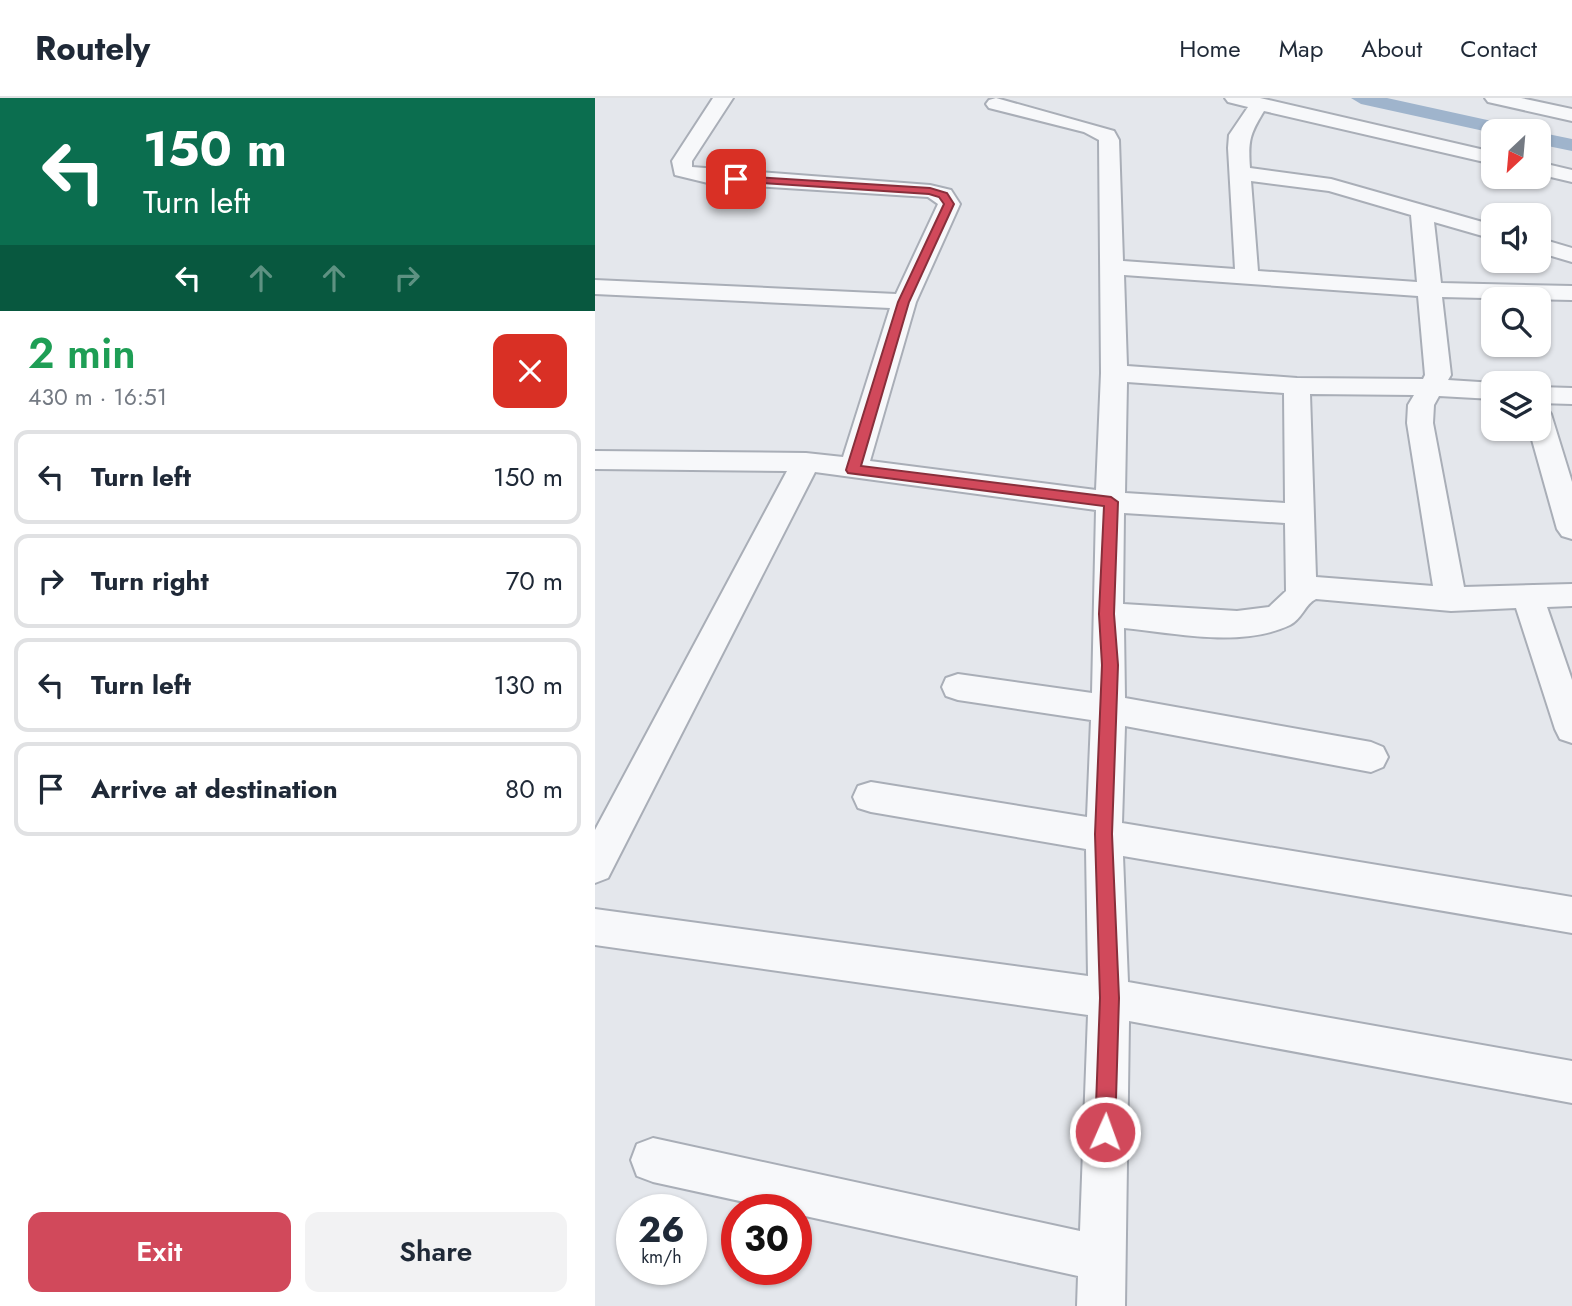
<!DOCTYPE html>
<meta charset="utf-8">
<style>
body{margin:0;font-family:Jost,sans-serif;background:#f2f2f3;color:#1f2937;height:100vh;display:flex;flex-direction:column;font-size:26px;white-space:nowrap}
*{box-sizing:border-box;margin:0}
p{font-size:23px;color:#747a83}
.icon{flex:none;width:38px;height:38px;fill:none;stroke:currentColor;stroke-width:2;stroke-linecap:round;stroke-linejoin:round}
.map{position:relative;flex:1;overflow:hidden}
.panel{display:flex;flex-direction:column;background:#fff;width:595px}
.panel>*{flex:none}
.top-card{background:#0b6e4f;color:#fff;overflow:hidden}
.needle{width:46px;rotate:206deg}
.controls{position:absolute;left:886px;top:21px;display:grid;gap:14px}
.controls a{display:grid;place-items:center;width:70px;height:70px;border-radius:14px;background:#fff;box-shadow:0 2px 5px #0004;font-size:35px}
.speed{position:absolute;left:21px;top:1096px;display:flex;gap:14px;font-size:35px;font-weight:700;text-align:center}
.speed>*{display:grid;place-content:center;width:91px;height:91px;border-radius:50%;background:#fff;box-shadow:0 2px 5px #0004;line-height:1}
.speed small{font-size:18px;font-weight:400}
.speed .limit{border:10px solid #d22;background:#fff;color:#111}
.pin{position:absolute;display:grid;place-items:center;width:60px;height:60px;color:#fff;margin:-30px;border-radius:14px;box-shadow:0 4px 10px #0006}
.me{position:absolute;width:77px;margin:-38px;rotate:2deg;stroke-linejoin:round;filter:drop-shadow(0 0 5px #0008)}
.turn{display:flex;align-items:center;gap:24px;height:147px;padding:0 28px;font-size:32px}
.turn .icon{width:91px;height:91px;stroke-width:2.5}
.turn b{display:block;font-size:49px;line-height:60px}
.lanes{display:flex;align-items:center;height:66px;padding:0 28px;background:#0003;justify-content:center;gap:35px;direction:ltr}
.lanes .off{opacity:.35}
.round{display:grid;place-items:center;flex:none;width:74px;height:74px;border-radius:14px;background:#f2f2f3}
.headline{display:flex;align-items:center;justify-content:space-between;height:119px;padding:0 28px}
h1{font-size:42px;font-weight:600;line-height:52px;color:#1e9e55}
.button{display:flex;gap:14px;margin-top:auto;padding:14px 28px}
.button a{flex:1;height:80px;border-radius:14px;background:#d1495b;color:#fff;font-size:28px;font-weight:600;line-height:80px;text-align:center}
.button a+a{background:#f2f2f3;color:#1f2937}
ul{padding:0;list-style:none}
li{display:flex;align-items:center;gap:21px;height:94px;margin:0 14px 10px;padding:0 14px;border:4px solid #e0e1e3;border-radius:14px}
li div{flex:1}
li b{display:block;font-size:26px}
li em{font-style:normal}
header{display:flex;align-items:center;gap:42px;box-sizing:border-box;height:98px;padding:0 35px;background:#fff;border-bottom:2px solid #e0e1e3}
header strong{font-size:33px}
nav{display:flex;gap:38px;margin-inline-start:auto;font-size:24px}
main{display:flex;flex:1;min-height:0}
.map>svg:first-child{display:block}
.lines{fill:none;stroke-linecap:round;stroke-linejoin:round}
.canal{fill:#9fb4cc;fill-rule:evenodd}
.minor-casing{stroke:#a9aeb7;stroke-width:4}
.minor{fill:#f7f8fa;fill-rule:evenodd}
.route{fill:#d1495b;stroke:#882f3b;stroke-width:2}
</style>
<header>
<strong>Routely</strong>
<nav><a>Home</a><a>Map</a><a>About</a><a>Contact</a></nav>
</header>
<main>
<section class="panel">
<div class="top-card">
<div class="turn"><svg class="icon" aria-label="left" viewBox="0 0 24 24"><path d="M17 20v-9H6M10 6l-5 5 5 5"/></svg><div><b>150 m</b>Turn left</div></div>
<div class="lanes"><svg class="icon" aria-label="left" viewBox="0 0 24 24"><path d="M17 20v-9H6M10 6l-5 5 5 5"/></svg><svg class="icon off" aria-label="ahead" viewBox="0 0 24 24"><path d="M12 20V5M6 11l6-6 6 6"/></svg><svg class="icon off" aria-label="ahead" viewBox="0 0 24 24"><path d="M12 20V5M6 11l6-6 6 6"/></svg><svg class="icon off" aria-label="right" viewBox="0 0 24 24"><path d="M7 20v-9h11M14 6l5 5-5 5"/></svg></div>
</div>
<div class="headline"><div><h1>2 min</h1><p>430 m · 16:51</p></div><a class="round" style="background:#d93025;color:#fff"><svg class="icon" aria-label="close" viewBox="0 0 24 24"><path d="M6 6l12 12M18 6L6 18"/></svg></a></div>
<ul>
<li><svg class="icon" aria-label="left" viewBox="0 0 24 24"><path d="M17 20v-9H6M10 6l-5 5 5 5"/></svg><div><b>Turn left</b></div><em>150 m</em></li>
<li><svg class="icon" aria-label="right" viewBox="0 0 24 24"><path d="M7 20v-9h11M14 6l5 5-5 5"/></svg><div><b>Turn right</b></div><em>70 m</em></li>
<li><svg class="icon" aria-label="left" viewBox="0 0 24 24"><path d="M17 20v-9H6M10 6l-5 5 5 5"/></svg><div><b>Turn left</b></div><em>130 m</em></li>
<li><svg class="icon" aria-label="arrive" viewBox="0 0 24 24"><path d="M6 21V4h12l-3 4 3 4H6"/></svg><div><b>Arrive at destination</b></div><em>80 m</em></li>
</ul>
<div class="button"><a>Exit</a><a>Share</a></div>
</section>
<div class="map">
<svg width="977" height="1208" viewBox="0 0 977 1208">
<rect width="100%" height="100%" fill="#e4e7ec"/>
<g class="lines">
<g class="canal">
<polygon points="756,0 792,0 915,27 925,33 898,35 766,6"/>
<polygon points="943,34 977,41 977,53 943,46"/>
</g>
<g class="minor-casing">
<g id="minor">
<path d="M118,0H138L97,63V69L335,87L356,92L365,106L321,204L275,363L501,392L506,275L504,42L489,34L394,10L391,6L394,2L401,0L519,33L524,42L528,163L640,171L633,50L634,37L653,9L633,4L630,0H665L898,54V66L669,13C655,36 653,42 655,70L736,81L898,127V141L839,124L846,185L977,188V202L847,199L856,277L853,282L900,285L898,301L844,298L839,307L838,325L869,489L977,486V508L952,509L977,582V645L965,641L960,631L921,510L856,513L721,501C710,506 707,521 695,527C646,550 580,535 529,530L530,600L776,644L788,649L793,659L788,669L776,674L530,628L527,725L977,799V835L528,758L533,884L977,963V1005L534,923L530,1208H482L483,1178L201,1116V1111H181L58,1084L42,1078L36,1062L42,1046L58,1040L485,1133L493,917L0,847V811L493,878L491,751L276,714L263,710L258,699L263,688L276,684L492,719L496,622L363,602L351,598L347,589L351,580L363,576L497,595L501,412L220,374L13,780L0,785V732L192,373L0,371V353L211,355L248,359L295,210L0,196V182L301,196L343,106L333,99L113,85L80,77L77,63ZM656,83L734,93L816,117L822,184L663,173ZM529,177L823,198L830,277L828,281L702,280L532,268ZM532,284L689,295L690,405L530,395ZM715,296L819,297L813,307L812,325L838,488L721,479ZM529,415L690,425L691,493L674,509L642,513L528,506Z"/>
<polygon points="890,0 926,0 977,11 977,23 893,4"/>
<polygon points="943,64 977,72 977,84 943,76"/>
<polygon points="943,140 977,150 977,164 943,154"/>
<polygon points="943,289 977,290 977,306 943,305"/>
<polygon points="943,308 952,310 956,316 977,384 977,441 967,438 962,431 934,331 943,331"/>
</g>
</g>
<use href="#minor" class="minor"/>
</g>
<polygon class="route" points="141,78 335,90 352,95 359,106 314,204 266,368 516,399 523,404 519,516 523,567 517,736 524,900 520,1034 517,1042 510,1045 503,1042 500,1034 505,900 500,736 507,567 504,516 509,408 253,375 251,372 303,204 349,106 344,99 334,96 137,83"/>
</svg>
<div class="controls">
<a><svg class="needle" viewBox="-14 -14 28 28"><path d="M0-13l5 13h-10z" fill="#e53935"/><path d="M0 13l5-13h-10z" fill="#747a83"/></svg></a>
<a><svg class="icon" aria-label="sound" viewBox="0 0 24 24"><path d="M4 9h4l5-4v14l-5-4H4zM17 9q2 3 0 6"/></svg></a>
<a><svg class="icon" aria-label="search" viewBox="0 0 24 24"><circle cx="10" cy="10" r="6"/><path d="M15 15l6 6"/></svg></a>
<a><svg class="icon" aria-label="layers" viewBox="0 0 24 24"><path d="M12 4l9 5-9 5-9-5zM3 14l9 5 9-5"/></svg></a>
</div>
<div class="speed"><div>26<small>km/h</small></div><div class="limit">30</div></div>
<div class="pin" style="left:141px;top:81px;background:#d93025"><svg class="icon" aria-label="arrive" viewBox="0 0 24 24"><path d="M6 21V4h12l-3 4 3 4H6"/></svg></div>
<svg class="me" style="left:510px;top:1034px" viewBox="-20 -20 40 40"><circle r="17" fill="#d1495b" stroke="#fff" stroke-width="3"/><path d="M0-11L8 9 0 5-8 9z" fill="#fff"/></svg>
</div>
</main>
